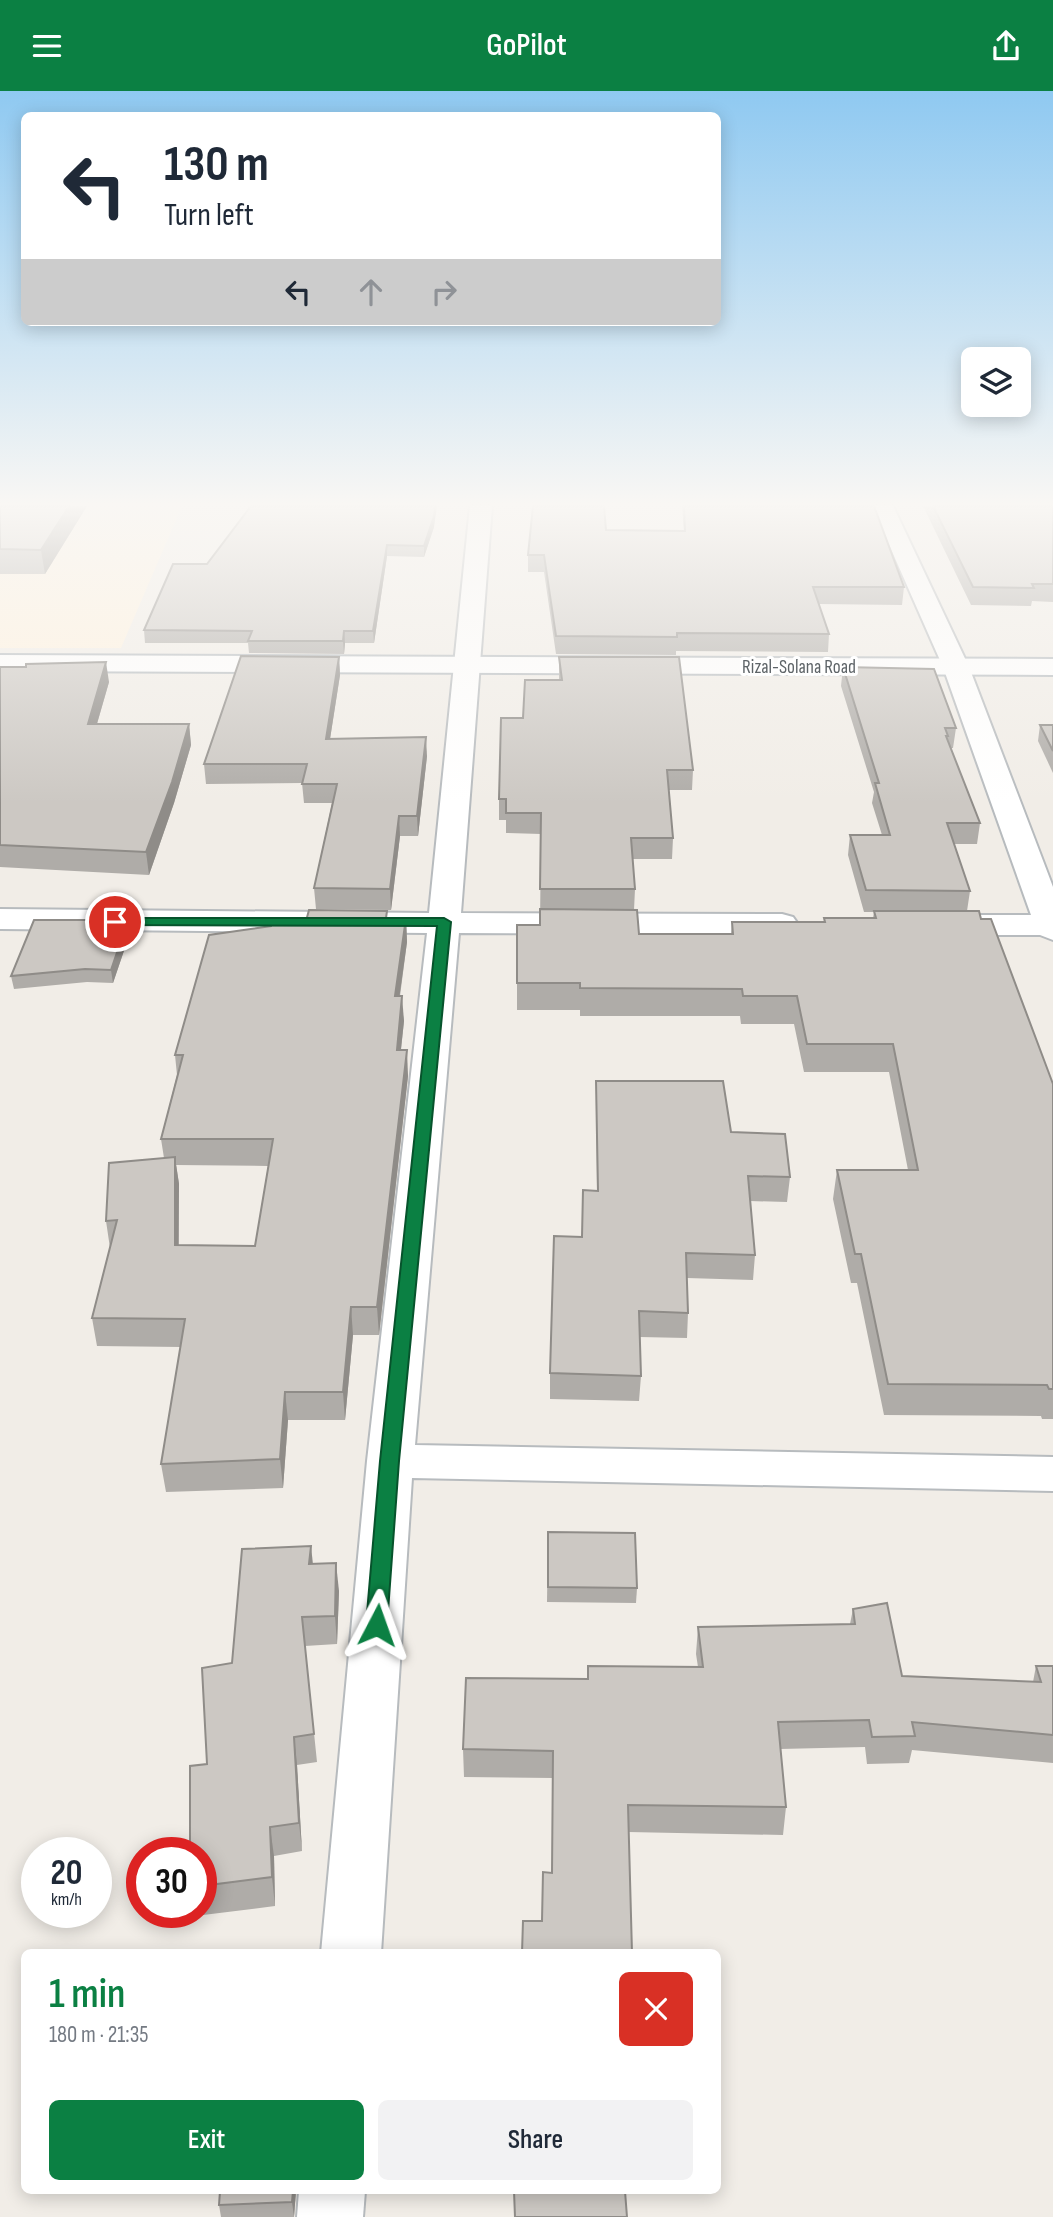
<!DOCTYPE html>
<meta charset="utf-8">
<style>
body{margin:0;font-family:"Sofia Sans Condensed",sans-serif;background:#f2f2f3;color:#1f2937;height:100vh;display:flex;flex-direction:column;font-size:26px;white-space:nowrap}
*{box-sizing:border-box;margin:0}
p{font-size:23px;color:#747a83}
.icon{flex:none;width:38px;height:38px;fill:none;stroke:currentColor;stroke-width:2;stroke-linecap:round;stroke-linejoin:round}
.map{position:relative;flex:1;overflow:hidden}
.details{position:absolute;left:21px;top:1858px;width:700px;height:245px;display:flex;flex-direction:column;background:#fff;border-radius:10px;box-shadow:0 4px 18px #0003}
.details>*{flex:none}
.top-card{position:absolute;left:21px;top:21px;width:700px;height:214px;border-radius:10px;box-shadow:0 4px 18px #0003;background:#fff;color:#1f2937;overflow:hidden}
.controls{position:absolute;left:961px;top:256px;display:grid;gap:14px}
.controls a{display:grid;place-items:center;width:70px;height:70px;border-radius:10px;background:#fff;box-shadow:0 4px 18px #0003;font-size:35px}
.speed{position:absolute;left:21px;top:1746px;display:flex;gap:14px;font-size:35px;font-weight:700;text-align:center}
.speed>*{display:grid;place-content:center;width:91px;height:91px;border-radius:50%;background:#fff;box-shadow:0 4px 18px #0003;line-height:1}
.speed small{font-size:18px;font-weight:400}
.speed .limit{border:10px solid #d22;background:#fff;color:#111}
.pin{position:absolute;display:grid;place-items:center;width:60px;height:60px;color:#fff;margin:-30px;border:4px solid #fff;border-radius:50%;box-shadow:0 2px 7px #0007}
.me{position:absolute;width:77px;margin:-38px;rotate:4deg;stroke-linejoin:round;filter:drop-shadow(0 0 5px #0008)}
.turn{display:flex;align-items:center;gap:24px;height:147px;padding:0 28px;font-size:32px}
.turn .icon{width:91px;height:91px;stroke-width:2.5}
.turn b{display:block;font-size:49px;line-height:60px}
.lanes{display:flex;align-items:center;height:66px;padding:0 28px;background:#0003;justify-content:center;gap:35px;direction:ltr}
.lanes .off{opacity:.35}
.round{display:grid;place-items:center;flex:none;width:74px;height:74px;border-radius:10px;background:#f2f2f3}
.summary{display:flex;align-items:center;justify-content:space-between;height:119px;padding:0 28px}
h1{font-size:42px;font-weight:600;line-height:52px;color:#0b8043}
.cta{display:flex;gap:14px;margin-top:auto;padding:14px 28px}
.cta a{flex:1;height:80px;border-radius:10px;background:#0b8043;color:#fff;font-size:28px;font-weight:600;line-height:80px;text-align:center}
.cta a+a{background:#f2f2f3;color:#1f2937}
header{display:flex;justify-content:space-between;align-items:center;height:91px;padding:0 28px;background:#0b8043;color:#fff;font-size:32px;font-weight:600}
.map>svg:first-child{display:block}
.commercial{fill:#fff2de}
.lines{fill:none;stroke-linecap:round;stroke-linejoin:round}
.street-casing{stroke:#b7bbbe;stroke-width:4}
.secondary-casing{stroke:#b5bbbf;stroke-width:4}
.street{fill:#fff;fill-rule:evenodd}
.secondary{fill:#fff;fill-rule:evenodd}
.wall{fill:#afaca8;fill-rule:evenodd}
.shaded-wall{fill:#8f8c88}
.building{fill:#ccc8c3;stroke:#8f8c88;stroke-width:2}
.route{fill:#0b8043;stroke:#07532c;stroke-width:2}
.labels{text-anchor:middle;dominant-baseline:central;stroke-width:6;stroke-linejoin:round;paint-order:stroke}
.far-street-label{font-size:19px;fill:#5e6468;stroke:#fff}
</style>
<header><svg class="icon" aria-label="menu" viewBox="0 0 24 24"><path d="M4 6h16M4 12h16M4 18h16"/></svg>GoPilot<svg class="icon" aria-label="share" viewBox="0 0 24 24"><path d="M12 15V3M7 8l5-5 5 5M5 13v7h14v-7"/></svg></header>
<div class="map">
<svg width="1053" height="2126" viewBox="0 0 1053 2126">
<rect width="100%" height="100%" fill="#f1ede7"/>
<polygon class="commercial" points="0,415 182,415 121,557 0,557"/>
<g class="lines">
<g class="street-casing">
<g id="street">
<polygon points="470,415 492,415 461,822 782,823 793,826 798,833 793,840 782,843 459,842 415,1354 1053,1366 1053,1400 412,1387 381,1862 321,1862 367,1370 427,842 0,838 0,818 429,822"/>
<polygon points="872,415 893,415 969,576 1053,796 1053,849 1040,844 940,844 929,841 924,834 929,827 940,824 1031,824 943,576"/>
<polygon points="299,2100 365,2100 363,2126 297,2126"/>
</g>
</g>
<g class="secondary-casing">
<polygon id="secondary" points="0,564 1053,568 1053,584 0,580"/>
</g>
<use href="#street" class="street"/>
<use href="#secondary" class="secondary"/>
</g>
<g class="wall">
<polygon points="0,415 87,415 45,483 0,483"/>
<polygon points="682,415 874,415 904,496 902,514 819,513 829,543 828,561 676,560 676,564 556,563 544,481 528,481 528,464 606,439 684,440"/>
<polygon points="923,415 1053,415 1053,511 1032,510 1031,515 971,514"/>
<polygon points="434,436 424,466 387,465 374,552 345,552 344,563 249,562 248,552 145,552 144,539 207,473"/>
<polygon points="339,566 340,584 330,648 427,665 418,745 400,745 391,819 316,818 314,797 332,712 304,712 302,692 206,693 204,673"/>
<polygon points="559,566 693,679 692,699 669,699 673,747 672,768 632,768 635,798 634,819 639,843 731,843 732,831 824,831 824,827 873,827 874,821 864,821 848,764 850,744 882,744 872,712 874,701 841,595 843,576 956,637 953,657 950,657 980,732 977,753 954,753 970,800 967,820 981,828 1053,993 1053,1328 1042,1328 1041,1325 884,1324 857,1192 851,1192 833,1108 837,1079 908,1079 889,981 804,981 794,933 741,933 740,925 580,925 580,919 517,919 517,834 540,834 541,743 506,742 506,729 499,729 499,708 523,627 559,589"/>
<polygon points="0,576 109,591 97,633 189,633 191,654 174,712 149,784 0,776"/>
<polygon points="1040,634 1053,634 1053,682 1038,650"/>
<path d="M388,827H406L407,851L400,905L404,930L401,959L408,985L379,1244H353L345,1329H288L283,1397L166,1401L161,1373L181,1256L97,1255L92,1227L110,1157L106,1130L164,1067L161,1048L177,984L175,964L306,830ZM176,1074L268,1075L255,1155L179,1154V1093Z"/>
<polygon points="130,842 113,892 87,891 14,898 11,885"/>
<polygon points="596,990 731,1041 790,1086 787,1111 750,1110 755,1164 753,1189 687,1187 688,1222 687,1247 640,1246 641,1285 639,1310 550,1308 550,1282 582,1146 597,1100"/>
<polygon points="548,1441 637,1497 636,1512 547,1511"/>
<polygon points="313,1473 339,1500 337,1553 305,1555 317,1671 297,1674 302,1760 274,1765 275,1815 195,1825 194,1822 201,1822 201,1762 207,1673 232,1572"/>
<polygon points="853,1518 902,1585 1033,1591 1036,1575 1053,1575 1053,1672 912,1659 909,1672 867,1673 865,1656 780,1658 786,1716 783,1744 628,1741 542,1830 552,1782 553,1687 464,1686 463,1658 588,1588 698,1576 696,1563 698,1536 850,1533"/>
<polygon points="296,2100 294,2126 221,2126 219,2114"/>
</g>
<g class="shaded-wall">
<polygon points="69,415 87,415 45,483 41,459"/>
<polygon points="435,415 437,415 434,436 424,466 424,455"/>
<polygon points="387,454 387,465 374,552 373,540"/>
<polygon points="344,540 345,552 344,563 343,550"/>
<polygon points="339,566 340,584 327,667 326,648"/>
<polygon points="106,571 109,591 91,653 88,633"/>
<polygon points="189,633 191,654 174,712 149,784 146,761"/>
<polygon points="426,646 427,665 418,745 417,725"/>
<polygon points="399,725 400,745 391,819 390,798"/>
<polygon points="406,827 407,851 396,930 395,905"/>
<polygon points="128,829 130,842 113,892 111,879"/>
<polygon points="402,905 404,930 398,984 397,959"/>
<polygon points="407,959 408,985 379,1244 377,1216"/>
<polygon points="175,1066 179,1093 178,1181 175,1154"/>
<polygon points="351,1216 353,1244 345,1329 343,1301"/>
<polygon points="285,1301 288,1329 283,1397 280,1368"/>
<polygon points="311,1455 314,1483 309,1473"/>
<polygon points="336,1472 339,1500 337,1553 335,1525"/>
<polygon points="294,1646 297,1674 302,1760 299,1732"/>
<polygon points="270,1736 274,1765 275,1815 272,1786"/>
<polygon points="293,2100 296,2100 294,2126 292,2111"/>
</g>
<g class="building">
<polygon points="0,415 69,415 41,459 0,458"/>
<polygon points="251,415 435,415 434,425 424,455 387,454 373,540 344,540 343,550 248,550 252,540 144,539 173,473 207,473"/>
<polygon points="533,415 604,415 606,439 685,440 684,415 874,415 904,496 813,496 829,543 677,542 677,546 556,545 544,464 528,464"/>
<polygon points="933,415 1053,415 1053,493 1032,493 1034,497 973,496"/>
<polygon points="241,565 339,566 326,648 426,646 417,725 399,725 390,798 314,797 337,693 302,693 307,673 204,673"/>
<polygon points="559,566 679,566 693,679 667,679 673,747 631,747 635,798 540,798 541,722 506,722 506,708 499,708 501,627 523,627 525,589 562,589"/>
<polygon points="106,571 88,633 189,633 172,691 146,761 0,754 0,576 26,576 26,573"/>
<polygon points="843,576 934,578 956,637 945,637 948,645 946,645 980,732 947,732 970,800 866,799 850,744 890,744 875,692 879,692"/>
<polygon points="1040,634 1053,634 1053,660"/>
<polygon points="540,818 637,819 639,843 733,843 732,831 825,831 824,827 876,827 874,820 979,820 981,828 991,828 1053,993 1053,1298 1049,1298 1047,1294 888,1293 861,1163 855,1163 837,1079 918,1079 893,953 807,953 797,905 743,905 742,898 580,897 580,892 517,892 517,834 540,834"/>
<polygon points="309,819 387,820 386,827 406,827 395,905 402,905 397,959 407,959 377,1216 351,1216 343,1301 285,1301 280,1368 161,1373 185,1228 92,1227 117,1129 106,1130 109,1072 175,1066 175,1154 255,1155 273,1048 161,1048 183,964 175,964 209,844 271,835 272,830 306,830"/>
<polygon points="34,829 128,829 111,879 85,878 11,885"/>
<polygon points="596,990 723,990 731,1041 785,1043 790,1086 748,1085 755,1164 686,1162 688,1222 639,1220 641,1285 550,1282 554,1145 582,1146 583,1099 598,1100"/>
<polygon points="548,1441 635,1442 637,1497 548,1496"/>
<polygon points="311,1455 309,1473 336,1472 335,1525 302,1526 314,1643 294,1646 299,1732 270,1736 272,1786 201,1795 201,1762 190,1762 190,1675 207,1673 202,1577 232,1572 242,1458"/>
<polygon points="887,1512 902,1585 1041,1591 1036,1575 1053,1575 1053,1644 912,1631 915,1645 872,1646 869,1629 778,1631 786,1716 628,1714 632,1862 522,1862 523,1830 542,1830 543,1781 552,1782 553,1660 463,1658 466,1587 588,1588 588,1575 703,1576 698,1536 855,1533 853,1518"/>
<polygon points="220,2100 293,2100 292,2111 219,2114"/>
<polygon points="514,2100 625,2100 627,2126 515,2126"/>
</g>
<linearGradient id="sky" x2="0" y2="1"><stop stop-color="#8fc9f1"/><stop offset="0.58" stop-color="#f9f7f4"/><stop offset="1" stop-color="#f9f7f4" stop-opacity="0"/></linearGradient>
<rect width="1053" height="712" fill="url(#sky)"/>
<polygon class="route" points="115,827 444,827 451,831 399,1370 387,1534 384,1540 377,1542 370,1540 366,1534 380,1370 437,835 111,834 111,828"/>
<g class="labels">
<g class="far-street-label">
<text x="799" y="576">Rizal-Solana Road</text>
</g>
</g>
</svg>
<div class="controls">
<a><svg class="icon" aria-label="layers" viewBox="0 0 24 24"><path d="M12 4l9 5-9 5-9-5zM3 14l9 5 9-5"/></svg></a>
</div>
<div class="speed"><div>20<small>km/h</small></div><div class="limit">30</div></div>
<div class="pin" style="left:115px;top:831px;background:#d93025"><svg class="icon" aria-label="arrive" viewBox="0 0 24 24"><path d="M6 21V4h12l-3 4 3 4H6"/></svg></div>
<svg class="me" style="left:377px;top:1534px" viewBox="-20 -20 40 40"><path d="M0-17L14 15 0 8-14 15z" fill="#0b8043" stroke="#fff" stroke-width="4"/></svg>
<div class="top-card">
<div class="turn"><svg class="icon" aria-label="left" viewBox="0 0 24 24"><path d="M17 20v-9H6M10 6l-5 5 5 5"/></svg><div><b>130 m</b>Turn left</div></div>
<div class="lanes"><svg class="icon" aria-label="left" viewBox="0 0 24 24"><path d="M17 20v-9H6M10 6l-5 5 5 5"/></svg><svg class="icon off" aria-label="ahead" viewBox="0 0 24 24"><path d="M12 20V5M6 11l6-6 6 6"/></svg><svg class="icon off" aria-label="right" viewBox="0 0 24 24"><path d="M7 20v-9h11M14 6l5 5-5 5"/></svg></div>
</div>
<section class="details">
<div class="summary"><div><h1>1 min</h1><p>180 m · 21:35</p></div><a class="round" style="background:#d93025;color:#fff"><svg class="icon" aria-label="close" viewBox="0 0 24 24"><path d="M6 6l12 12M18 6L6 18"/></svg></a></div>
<div class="cta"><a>Exit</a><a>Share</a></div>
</section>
</div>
